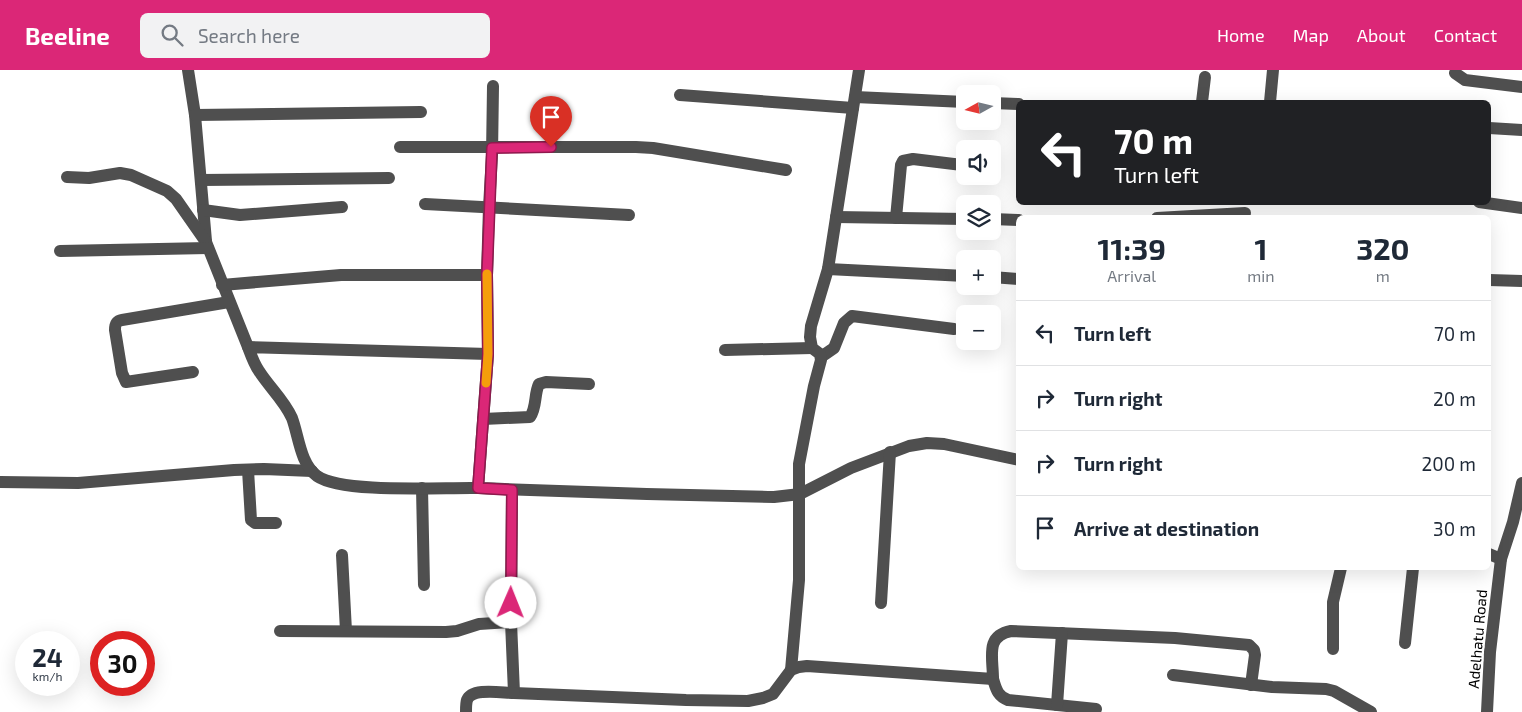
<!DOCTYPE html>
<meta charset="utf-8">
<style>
body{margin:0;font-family:"Exo 2",sans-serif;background:#f2f2f3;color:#1f2937;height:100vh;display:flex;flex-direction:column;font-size:19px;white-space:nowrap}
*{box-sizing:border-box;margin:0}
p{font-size:16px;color:#747a83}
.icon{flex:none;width:28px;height:28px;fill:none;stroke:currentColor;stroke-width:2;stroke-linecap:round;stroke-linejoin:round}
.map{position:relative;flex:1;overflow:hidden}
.sheet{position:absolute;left:1016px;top:145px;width:475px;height:355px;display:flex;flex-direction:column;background:#fff;border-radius:8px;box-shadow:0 5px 20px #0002}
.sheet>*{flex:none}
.guide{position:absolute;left:1016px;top:30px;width:475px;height:105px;border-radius:8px;box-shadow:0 5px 20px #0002;background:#202124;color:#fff;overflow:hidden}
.needle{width:32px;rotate:262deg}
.controls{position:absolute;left:956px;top:15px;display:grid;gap:10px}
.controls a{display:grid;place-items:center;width:45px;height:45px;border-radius:8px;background:#fff;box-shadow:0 5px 20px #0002;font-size:25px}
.speed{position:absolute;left:15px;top:561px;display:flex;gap:10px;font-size:25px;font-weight:700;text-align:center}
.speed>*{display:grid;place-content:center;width:65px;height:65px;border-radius:50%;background:#fff;box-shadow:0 5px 20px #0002;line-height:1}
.speed small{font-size:12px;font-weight:400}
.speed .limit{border:8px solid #d22;background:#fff;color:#111}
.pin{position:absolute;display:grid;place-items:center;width:42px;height:42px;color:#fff;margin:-51px -21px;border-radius:50% 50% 50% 0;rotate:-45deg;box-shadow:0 0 5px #0007}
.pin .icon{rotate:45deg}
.me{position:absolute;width:55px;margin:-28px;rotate:1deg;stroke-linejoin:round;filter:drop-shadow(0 0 4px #0008)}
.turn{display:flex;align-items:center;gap:18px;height:105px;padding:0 15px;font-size:22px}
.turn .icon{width:65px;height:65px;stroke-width:2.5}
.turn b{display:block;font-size:35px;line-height:42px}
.eta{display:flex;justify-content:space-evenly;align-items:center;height:85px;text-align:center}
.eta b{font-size:30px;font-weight:700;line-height:35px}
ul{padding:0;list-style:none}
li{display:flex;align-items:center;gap:15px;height:65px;padding:0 15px;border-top:1px solid #e0e1e3}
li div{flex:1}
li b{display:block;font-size:19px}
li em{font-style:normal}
header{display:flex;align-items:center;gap:30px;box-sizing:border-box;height:70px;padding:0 25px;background:#db2777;color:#fff}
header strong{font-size:24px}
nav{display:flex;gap:28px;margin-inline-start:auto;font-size:18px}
.search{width:350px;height:45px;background:#f2f2f3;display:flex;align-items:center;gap:12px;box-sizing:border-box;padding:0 18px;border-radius:8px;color:#747a83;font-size:19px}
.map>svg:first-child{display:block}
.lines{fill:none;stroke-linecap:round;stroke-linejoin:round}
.minor{stroke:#4f4f4f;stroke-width:12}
.route-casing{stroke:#8e194d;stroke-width:12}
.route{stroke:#db2777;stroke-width:9}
.slow{stroke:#f59e0b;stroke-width:9}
.labels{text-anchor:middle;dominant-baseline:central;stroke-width:4;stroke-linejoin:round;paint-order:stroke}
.street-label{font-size:15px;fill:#000;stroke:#fff}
</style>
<header>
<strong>Beeline</strong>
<div class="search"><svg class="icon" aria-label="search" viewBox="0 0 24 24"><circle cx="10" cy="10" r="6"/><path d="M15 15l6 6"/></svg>Search here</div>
<nav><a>Home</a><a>Map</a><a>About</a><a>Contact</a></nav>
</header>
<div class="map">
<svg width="1522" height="642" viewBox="0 0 1522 642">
<rect width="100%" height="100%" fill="#fff"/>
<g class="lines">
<g class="minor">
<polyline points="188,0 195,45 206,171"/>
<polyline points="1455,3 1465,10 1522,17"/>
<polyline points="680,25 853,38"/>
<polyline points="855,27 965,32"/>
<polyline points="1202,32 1205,7"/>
<polyline points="1270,32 1273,0"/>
<polyline points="992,33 1019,34"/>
<polyline points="195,45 421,42"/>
<polyline points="1489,58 1522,60"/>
<polyline points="400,77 636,77 653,78 786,100"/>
<polyline points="67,107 89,108 120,103 131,105 167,121 176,129 206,172 248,277"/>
<polyline points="201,110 389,108"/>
<polyline points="1479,132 1522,138"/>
<polyline points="425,134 629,145"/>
<polyline points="203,140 240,145 342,137"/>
<polyline points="836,147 965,149"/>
<polyline points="896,148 901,95 903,91 913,89 962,95"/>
<polyline points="1157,148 1245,143"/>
<polyline points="992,149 1019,150"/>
<polyline points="60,181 208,178"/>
<polyline points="828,199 965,206"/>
<polyline points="992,207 1019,209"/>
<polyline points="1489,210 1522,211"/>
<polyline points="222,215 341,205 487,205"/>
<polyline points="725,280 812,278"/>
<polyline points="488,284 487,205 489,137 492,85 493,16"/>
<polyline points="821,287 834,278 844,253 852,246 954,259"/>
<path d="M193,302L126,312L122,303L115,260C115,254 116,251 122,250L229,232"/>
<path d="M483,349L530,347C537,337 534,324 539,314L546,312L589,314"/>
<polyline points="248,400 251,450 255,453 276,453"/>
<polyline points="0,412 78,413 234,400 264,399 312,401"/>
<polyline points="422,418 424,515"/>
<path d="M478,418L488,284L248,277C251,285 254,294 259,301C269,317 284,330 292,348C299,367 300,393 317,406C343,424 443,417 479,418C577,422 676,425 774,427L800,424L851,398L909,376L927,373L944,374L1019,390"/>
<path d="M512,420L511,552L514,623L686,630L748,631L763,628L773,624L791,600L799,597L807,596L993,609C993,587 985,566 1011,561L1175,568L1249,575L1254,580L1255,585L1251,615"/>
<polyline points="1489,484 1501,489"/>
<polyline points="342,485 346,561"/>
<polyline points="881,533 890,382"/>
<polyline points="280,561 446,562 457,561 479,554 511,552"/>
<polyline points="1405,573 1413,498"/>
<polyline points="1333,579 1333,532 1341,498"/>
<polyline points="791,600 799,510 799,394 814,316 821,290 820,284 812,278 810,267 811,256 828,199 859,0"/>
<polyline points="1173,605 1272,617 1326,619 1334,621 1371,642"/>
<path d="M993,609C996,618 997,626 1008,630L1096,639"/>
<polyline points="1057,635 1062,563"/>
<path d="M466,642C466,638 466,633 467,630C472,617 502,623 514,623"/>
<polyline points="1487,642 1490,582 1501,489 1513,452 1522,413"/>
</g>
</g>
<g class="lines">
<g class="route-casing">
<polyline id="route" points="511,533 512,420 478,418 488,284 487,205 492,78 551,77"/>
</g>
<use href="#route" class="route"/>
<polyline class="slow" points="486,313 488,284 487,204"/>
</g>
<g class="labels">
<g class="street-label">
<text transform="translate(1477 569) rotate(-85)">Adelhatu Road</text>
</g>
</g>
</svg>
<div class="controls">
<a><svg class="needle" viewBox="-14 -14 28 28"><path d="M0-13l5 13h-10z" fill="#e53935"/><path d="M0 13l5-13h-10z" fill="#747a83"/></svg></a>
<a><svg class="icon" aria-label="sound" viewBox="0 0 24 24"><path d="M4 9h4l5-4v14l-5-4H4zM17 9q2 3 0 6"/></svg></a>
<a><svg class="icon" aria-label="layers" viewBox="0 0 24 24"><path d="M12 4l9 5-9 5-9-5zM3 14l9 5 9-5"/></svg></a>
<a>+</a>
<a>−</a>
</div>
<div class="speed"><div>24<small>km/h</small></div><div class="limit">30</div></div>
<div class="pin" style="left:551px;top:77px;background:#d93025"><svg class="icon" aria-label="arrive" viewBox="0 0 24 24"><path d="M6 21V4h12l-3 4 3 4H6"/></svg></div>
<svg class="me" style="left:511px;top:533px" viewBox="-20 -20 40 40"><circle r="19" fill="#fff"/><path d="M0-13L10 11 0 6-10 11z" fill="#db2777"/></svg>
<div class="guide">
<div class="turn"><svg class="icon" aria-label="left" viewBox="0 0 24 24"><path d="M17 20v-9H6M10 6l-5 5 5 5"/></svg><div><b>70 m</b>Turn left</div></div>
</div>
<section class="sheet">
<div class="eta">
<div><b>11:39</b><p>Arrival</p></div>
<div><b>1</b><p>min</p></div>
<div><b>320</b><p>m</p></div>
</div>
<ul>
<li><svg class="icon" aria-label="left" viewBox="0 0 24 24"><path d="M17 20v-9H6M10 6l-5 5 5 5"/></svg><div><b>Turn left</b></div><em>70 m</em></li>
<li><svg class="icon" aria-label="right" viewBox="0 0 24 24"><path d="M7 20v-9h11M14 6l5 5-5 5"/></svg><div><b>Turn right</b></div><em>20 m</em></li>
<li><svg class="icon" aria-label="right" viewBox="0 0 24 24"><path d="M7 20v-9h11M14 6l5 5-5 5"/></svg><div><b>Turn right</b></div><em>200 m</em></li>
<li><svg class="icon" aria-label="arrive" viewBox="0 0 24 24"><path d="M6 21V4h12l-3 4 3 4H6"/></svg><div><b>Arrive at destination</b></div><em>30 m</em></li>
</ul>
</section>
</div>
